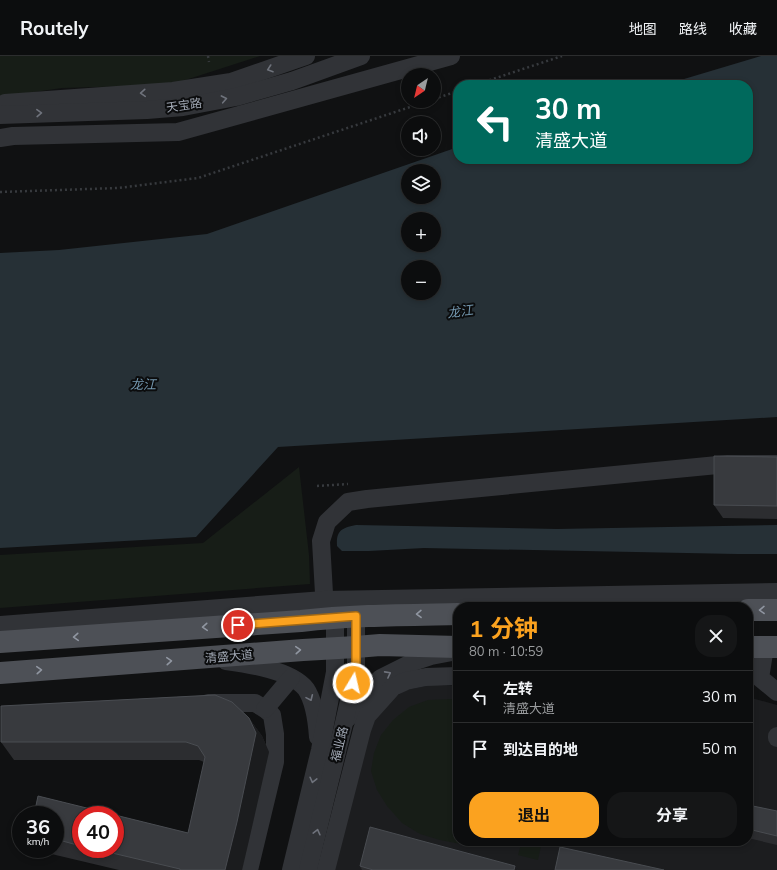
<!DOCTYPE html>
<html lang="zh">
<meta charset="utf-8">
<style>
body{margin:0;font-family:Mulish,"Noto Sans SC",sans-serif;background:#151617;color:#f1f3f6;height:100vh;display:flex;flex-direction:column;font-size:15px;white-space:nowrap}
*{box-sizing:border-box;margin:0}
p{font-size:13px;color:#9a9c9e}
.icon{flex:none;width:22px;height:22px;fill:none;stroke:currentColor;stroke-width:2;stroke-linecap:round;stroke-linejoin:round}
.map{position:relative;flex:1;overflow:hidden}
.panel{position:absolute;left:453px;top:546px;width:300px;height:244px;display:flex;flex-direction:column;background:#0c0d0e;border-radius:16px;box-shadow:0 2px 6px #0003,0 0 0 1px #2c2d2e}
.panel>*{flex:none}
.hud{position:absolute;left:453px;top:24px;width:300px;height:84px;border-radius:16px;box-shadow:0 2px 6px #0003,0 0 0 1px #2c2d2e;background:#00695c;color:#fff;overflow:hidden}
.needle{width:26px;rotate:215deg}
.fabs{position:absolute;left:401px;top:12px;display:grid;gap:8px}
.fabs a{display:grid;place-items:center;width:40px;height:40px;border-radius:50%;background:#0c0d0e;box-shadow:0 2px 6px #0003,0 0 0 1px #2c2d2e;font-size:20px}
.speed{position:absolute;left:12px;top:750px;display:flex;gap:8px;font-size:20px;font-weight:700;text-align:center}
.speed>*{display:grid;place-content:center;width:52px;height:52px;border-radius:50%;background:#0c0d0e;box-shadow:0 2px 6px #0003,0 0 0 1px #2c2d2e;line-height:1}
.speed small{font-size:10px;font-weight:400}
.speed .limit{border:6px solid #d22;background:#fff;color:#111}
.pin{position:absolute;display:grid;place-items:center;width:34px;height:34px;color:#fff;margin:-17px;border:2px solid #fff;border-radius:50%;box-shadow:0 1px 4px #0007}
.me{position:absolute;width:44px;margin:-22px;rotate:9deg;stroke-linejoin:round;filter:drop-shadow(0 0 3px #0008)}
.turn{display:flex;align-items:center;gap:14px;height:84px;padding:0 16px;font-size:18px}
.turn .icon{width:52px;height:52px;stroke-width:2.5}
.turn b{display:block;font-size:28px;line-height:34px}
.round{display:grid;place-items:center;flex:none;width:42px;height:42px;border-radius:16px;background:#151617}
.headline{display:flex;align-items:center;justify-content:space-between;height:68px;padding:0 16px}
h1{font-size:24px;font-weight:700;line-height:30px;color:#fba21f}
.action{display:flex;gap:8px;margin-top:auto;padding:8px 16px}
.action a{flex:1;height:46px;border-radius:16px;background:#fba21f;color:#111;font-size:16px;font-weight:700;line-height:46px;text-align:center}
.action a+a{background:#151617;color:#f1f3f6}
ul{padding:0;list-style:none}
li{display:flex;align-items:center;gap:12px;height:52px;padding:0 16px;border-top:1px solid #2c2d2e}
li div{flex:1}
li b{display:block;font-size:15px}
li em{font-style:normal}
header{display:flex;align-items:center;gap:24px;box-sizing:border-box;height:56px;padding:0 20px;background:#0c0d0e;border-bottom:1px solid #2c2d2e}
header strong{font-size:19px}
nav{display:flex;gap:22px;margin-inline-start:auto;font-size:14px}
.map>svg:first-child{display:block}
.built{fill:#1c1d1f}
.green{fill:#171d17}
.water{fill:#263036;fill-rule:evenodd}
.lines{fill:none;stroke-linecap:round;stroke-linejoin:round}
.path{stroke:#373a3e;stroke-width:2.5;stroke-dasharray:2 3;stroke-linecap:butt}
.minor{stroke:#313337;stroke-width:18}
.major{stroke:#4d5056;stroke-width:22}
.wall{fill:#2c2d30;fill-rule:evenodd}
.shaded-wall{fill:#1b1c1e}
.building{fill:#383a3e;stroke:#494c51}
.oneway{stroke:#6f737c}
.oneway2{stroke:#9096a1}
.route-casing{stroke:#a36914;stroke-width:10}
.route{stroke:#fba21f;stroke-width:7}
.labels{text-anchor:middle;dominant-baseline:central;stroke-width:4;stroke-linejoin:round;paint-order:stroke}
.street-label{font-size:12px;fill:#a1a8b4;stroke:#0b0c0d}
.water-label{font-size:13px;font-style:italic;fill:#7599b1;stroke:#0b0c0d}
</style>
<header>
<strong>Routely</strong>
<nav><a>地图</a><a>路线</a><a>收藏</a></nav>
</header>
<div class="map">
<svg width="777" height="814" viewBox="0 0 777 814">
<rect width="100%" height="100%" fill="#101112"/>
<polygon class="built" points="431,629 458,630 458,785 748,785 748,641 777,649 777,814 334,814 369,673 383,648 406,634"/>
<g class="green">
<polygon points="0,0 260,0 170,29 62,32 0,41"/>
<polygon points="299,411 309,499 310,528 0,552 0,499 203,487"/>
<polygon points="453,643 458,644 458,785 505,785 504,785 482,789 461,788 440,784 420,778 402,767 387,750 377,734 371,715 374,697 381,679 393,664 409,651 428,644"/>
<polygon points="522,785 542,785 538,804 518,799"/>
</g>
<g class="water">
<path d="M761,0H777V361L278,391L196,481L0,492V197L59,194L207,178L458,91V103H748V29H664ZM408,115H434V141H408ZM408,163H434V189H408ZM408,211H434V237H408Z"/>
<path d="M356,469L557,473L777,469V498H737L424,492L369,495H342L337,490C336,474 342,472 356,469Z"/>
</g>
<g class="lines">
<g class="path">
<polyline points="208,0 209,6"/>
<polyline points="475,29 562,0"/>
<polyline points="434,43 458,35"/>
<polyline points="0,136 118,132 198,122 428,45"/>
<polyline points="317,430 348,428"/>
</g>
<g class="minor">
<polyline points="5,47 173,35 231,26 306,0"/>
<polyline points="0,59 147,54 183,51 236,41 292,25 361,0"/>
<polyline points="0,82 13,80 178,76 451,0"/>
<polyline points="325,555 321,485 327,466 348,446 367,443 728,408 777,408"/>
<polyline points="0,569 324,544 777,536"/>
<polyline points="765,591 760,622 777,636"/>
<path d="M226,605C248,608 291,614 306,633C314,645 317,667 318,681"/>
<polyline points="208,647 255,647 265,653 272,659 275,678 275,706 249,814"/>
<polyline points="265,653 291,622"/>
<polyline points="348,662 369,633 381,622 413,606 431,600 452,596"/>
<polyline points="777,682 777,680"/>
<polyline points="291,814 320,694 335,616 335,561"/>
<polyline points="308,814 344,667 356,614 356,560"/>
<polyline points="326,814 362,674 367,660 393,631 406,625 426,621 458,620"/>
</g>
<g class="major">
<polyline points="748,554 777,554"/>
<path d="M0,586L301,565C353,559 405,559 458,558"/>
<polyline points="748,591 777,591"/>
<polyline points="0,617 303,594 356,591 380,589 458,591"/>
</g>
</g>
<g class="wall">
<polygon points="777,401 777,463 723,462 714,449"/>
<path d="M215,639L232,646L249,662L262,680L269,696L249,784L242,814H119L43,796L41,793H55V759H34L38,740L188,777L204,706L199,704H14L1,686V650ZM81,759H115V793H81Z"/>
<polygon points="748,749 777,755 777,789 748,782"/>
<polygon points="360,810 515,810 518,814 362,814"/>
</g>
<g class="shaded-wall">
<polygon points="249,662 262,680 269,696 249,784 242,814 225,814"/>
<polygon points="515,810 518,814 514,814"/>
</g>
<g class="building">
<polygon points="714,400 777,401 777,450 714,449"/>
<polygon points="215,639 232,646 249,662 256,677 237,766 225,814 180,814 180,813 95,793 115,793 115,759 81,759 81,790 55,783 55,759 34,759 38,740 188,777 205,701 198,690 186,686 1,686 1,650"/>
<polygon points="748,749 777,755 777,780 748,773"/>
<polygon points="370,771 515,810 514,814 373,814 360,810"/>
<polygon points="560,791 664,814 555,814"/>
</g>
<defs><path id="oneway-chevron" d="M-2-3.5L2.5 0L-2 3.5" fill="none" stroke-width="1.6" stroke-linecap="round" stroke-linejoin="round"/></defs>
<g class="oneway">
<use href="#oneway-chevron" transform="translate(270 13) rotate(161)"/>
<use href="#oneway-chevron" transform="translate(143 37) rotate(176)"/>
<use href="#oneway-chevron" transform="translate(224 43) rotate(-11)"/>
<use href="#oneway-chevron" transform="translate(39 57) rotate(-2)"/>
<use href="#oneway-chevron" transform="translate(388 618) rotate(-28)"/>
<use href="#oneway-chevron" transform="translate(310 642) rotate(66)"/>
<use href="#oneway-chevron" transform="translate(313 724) rotate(104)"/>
<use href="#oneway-chevron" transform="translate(317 776) rotate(-76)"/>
</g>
<g class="oneway2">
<use href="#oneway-chevron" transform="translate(762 554) rotate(179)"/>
<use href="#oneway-chevron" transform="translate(419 558) rotate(179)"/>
<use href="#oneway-chevron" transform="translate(205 571) rotate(176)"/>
<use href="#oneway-chevron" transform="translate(76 581) rotate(176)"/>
<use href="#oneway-chevron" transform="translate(298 594) rotate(-4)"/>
<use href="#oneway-chevron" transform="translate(169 605) rotate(-4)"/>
<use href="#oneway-chevron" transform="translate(39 614) rotate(-4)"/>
</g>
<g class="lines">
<g class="route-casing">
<polyline id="route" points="238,569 356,560 356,614 353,627"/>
</g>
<use href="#route" class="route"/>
</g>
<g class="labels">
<g class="street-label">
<text transform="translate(184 49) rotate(-8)">天宝路</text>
<text transform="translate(229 600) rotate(-5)">清盛大道</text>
<text transform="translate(339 688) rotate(-76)">福业路</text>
</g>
<g class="water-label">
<text transform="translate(460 255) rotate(-8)">龙江</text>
<text x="143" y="328">龙江</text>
</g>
</g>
</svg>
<div class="fabs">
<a><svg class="needle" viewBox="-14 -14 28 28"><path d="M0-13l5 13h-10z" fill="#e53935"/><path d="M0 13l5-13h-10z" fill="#9a9c9e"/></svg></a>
<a><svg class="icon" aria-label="sound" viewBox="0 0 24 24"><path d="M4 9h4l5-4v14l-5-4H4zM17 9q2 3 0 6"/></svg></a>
<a><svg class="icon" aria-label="layers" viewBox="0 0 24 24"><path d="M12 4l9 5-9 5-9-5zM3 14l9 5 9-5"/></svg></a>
<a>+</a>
<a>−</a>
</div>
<div class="speed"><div>36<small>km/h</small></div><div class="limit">40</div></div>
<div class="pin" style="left:238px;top:569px;background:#d93025"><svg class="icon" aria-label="arrive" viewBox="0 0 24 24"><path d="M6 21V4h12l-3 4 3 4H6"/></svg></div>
<svg class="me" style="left:353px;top:627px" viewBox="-20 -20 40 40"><circle r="17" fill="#fba21f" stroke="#fff" stroke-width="3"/><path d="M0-11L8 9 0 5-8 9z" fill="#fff"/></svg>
<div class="hud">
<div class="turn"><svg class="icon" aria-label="left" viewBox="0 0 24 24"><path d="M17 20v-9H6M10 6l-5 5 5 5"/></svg><div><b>30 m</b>清盛大道</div></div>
</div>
<section class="panel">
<div class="headline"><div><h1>1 分钟</h1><p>80 m · 10:59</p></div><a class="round"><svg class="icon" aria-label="close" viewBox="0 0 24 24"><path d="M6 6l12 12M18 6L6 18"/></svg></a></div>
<ul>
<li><svg class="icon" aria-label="left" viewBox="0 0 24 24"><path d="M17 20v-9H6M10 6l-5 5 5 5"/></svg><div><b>左转</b><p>清盛大道</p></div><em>30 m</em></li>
<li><svg class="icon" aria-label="arrive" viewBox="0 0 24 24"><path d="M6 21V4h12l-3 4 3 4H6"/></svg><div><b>到达目的地</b></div><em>50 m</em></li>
</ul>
<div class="action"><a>退出</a><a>分享</a></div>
</section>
</div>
